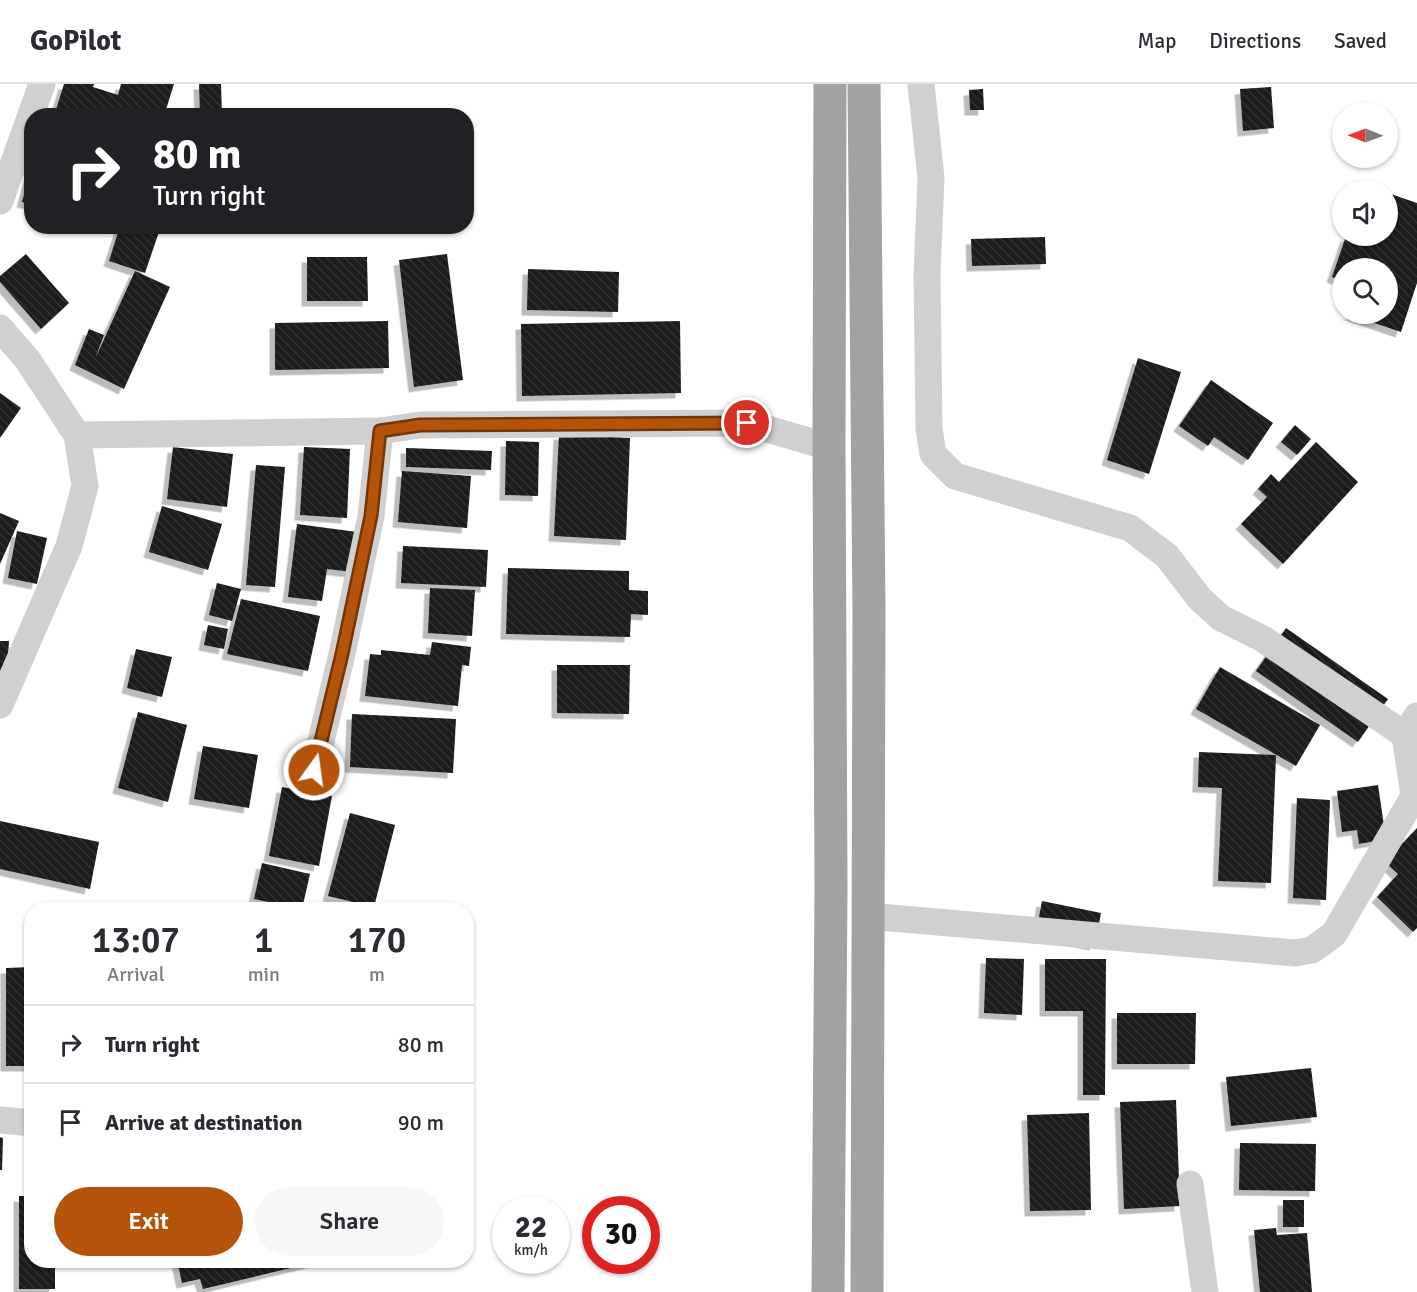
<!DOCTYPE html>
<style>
body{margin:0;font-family:Signika,sans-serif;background:#f7f7f7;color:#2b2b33;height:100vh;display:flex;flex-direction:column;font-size:22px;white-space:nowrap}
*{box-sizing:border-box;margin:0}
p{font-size:20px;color:#7c7c81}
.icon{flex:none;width:33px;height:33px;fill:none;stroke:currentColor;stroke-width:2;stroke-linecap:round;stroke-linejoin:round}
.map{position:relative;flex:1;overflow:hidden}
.panel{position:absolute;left:24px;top:818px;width:450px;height:366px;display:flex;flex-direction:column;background:#fff;border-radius:24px;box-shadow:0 2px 4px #0004}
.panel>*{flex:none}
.guide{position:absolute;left:24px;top:24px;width:450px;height:126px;border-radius:24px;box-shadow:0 2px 4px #0004;background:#202124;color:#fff;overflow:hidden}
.needle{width:39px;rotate:271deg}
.controls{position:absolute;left:1332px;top:18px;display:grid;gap:12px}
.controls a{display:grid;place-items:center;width:66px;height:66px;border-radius:50%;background:#fff;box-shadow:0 2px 4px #0004;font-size:30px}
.speed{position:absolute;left:492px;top:1112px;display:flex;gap:12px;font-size:30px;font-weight:700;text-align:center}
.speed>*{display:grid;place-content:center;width:78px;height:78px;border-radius:50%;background:#fff;box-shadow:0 2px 4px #0004;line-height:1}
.speed small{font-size:15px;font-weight:400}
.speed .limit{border:9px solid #d22;background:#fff;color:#111}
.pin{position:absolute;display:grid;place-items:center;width:51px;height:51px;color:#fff;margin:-26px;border:3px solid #fff;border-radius:50%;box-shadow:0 2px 6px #0007}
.me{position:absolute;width:66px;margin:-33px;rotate:14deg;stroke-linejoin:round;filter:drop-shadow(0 0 4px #0008)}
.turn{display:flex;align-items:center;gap:21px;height:126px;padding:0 30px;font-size:27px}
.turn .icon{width:78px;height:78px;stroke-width:2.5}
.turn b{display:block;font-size:42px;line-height:51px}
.eta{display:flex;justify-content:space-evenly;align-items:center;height:102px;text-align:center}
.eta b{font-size:36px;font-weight:600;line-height:42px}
.primary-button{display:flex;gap:12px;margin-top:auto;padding:12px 30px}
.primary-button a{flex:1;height:69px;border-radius:36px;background:#b45309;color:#fff;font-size:24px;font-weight:600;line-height:69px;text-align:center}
.primary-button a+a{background:#f7f7f7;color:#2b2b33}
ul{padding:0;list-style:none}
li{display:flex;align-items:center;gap:18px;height:78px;padding:0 30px;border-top:2px solid #e1e1e2}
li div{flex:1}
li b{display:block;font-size:22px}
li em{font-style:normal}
header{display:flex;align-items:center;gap:36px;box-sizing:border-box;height:84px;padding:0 30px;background:#fff;border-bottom:2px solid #e1e1e2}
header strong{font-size:28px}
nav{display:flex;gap:33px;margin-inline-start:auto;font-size:21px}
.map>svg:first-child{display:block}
.building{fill:url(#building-back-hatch);filter:url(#shadow)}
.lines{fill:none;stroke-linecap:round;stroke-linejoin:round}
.minor{stroke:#d0d0d0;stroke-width:27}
.trunk{stroke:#a2a2a2;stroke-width:33}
.route-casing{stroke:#753606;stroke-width:15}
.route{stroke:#b45309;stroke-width:10}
</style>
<header>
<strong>GoPilot</strong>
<nav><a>Map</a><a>Directions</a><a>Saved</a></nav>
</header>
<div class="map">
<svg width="1417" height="1208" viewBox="0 0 1417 1208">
<defs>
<pattern id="building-back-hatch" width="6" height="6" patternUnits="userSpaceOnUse" patternTransform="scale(1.5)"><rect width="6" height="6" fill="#1a1a1a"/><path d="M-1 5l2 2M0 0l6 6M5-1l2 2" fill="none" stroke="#333"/></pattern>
<filter id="shadow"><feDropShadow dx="-5.5" dy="5.5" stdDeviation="0" flood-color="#0004"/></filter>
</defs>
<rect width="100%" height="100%" fill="#fff"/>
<g class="building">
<polygon points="64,0 94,0 93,3 118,11 121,0 174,0 164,32 54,32"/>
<polygon points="199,0 221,0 222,32 200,32"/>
<polygon points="1271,3 1274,44 1243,47 1240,5"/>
<polygon points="983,5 984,26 970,26 969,6"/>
<polygon points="31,85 32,85 32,120 22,118"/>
<polygon points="1388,109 1417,119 1417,199 1401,248 1348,230 1388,230 1388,184 1342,184 1342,197 1332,193 1346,152 1388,152"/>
<polygon points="120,142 161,142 145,189 109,177"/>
<polygon points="1045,153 1046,180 972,182 971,155"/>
<polygon points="26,170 69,219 41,245 0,198 0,192"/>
<polygon points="447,170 463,296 414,303 399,176"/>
<polygon points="307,173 367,173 368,217 307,217"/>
<polygon points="528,185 619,188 618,228 527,226"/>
<polygon points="135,187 170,203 124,305 75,281 89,245 104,251 95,275"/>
<polygon points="388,237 389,284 275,286 275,239"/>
<polygon points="680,237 681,309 522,312 521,240"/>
<polygon points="1138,274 1181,288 1149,390 1107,376"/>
<polygon points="1211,296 1273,339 1248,376 1214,353 1208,362 1179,342"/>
<polygon points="0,309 21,324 0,354"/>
<polygon points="1295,341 1311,355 1297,371 1281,358"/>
<polygon points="559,350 630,354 626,456 554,452"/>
<polygon points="506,357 539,358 538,412 505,411"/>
<polygon points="1316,358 1358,398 1283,480 1241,440 1267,413 1258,405 1271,390 1279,398"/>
<polygon points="173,363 233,370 227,423 167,415"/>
<polygon points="304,363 350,365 347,434 300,431"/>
<polygon points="406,364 492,367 491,386 406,383"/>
<polygon points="256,381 285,383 275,503 246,501"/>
<polygon points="402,387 471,392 467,444 398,438"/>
<polygon points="162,422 222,440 208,486 149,468"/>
<polygon points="0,429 19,437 0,480"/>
<polygon points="297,440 357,448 353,488 327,485 322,517 288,513"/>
<polygon points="17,447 47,454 37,500 8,494"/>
<polygon points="403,462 488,466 486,503 401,499"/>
<polygon points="508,484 629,487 629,506 648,507 648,531 631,530 630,553 506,550"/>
<polygon points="217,499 241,505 232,537 209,531"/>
<polygon points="430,504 475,506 472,552 428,549"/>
<polygon points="241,515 320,532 308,587 227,570"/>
<polygon points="208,541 228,545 224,565 204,561"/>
<polygon points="1286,544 1388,615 1358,658 1256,587"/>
<polygon points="0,557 9,557 6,604 0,604"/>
<polygon points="432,558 471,563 469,582 462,581 458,622 365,612 370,570 381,571 381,566 430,571"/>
<polygon points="136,565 172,573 162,613 127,604"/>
<polygon points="557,581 630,581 629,630 557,629"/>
<polygon points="1220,583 1320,641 1296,682 1196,625"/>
<polygon points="138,628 187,641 168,718 118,704"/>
<polygon points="352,630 456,635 453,689 350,683"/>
<polygon points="203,662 258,671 249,724 194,715"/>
<polygon points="1199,668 1276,671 1271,799 1218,797 1222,704 1198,703"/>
<polygon points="1378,701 1386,755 1359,760 1357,746 1342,748 1337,707"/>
<polygon points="282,703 332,712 319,782 269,772"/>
<polygon points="1297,714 1330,716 1326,816 1293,814"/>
<polygon points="350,729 395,741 374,823 328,812"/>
<polygon points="0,737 99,758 90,805 0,785"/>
<polygon points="1417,744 1417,844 1413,848 1377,813 1398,790 1385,778"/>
<polygon points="262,779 310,790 302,825 254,815"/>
<polygon points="1042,817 1101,829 1095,861 1036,849"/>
<polygon points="986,874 1024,875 1022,931 984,929"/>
<polygon points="1045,875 1106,875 1105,1011 1083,1011 1083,927 1045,927"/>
<polygon points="32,883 32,982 6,982 6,884"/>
<polygon points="1117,929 1196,929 1195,980 1117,980"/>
<polygon points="1311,984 1317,1033 1231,1042 1226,993"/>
<polygon points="1176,1016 1180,1122 1124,1125 1120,1018"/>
<polygon points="1089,1029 1091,1126 1030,1127 1027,1031"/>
<polygon points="0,1053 3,1054 2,1086 0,1086"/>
<polygon points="1240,1059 1316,1060 1315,1107 1239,1106"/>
<polygon points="19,1112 32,1112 32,1176 55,1176 55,1205 19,1205"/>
<rect x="1283" y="1116" width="21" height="27"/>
<polygon points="1276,1144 1277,1151 1307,1149 1312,1208 1260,1208 1254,1146"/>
<polygon points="177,1176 320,1176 320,1177 203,1205 200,1195 182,1199"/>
</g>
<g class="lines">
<g class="minor">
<polyline points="921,0 931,94 927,191 929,345 933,370 955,392 1130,444 1167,472 1200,515 1221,534 1263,555 1405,651"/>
<polyline points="0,117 42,0"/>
<polyline points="0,244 27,275 77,351 85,402 69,462 0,621"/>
<polyline points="77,351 380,347 420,341 747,339 829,363"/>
<polyline points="1417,632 1405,651 1414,712 1417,715"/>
<polyline points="314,686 342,570 371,432 380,347"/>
<polyline points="868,832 1295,869 1312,866 1334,850 1414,712"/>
<polyline points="0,1036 32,1039"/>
<polyline points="1190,1100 1205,1208"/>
</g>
<g class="trunk">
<polyline points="864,0 869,527 867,1208"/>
<polyline points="828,1208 831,804 829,363 830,0"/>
</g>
</g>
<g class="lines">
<g class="route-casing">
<polyline id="route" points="314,686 342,570 371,432 380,347 420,341 747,339"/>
</g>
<use href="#route" class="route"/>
</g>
</svg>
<div class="controls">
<a><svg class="needle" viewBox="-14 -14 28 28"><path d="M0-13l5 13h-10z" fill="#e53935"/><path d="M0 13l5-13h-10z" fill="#7c7c81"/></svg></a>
<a><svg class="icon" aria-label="sound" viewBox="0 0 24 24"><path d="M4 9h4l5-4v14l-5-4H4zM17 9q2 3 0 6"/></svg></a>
<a><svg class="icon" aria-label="search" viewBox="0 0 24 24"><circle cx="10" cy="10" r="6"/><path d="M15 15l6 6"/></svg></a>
</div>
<div class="speed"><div>22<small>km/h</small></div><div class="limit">30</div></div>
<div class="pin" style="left:747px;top:339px;background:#d93025"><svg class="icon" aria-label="arrive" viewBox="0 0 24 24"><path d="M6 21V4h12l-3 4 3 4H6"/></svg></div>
<svg class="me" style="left:314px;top:686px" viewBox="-20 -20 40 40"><circle r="17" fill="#b45309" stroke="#fff" stroke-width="3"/><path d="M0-11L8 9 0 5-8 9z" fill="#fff"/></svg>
<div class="guide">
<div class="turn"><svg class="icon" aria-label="right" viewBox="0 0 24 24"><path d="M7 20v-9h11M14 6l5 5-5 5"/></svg><div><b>80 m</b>Turn right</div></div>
</div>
<section class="panel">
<div class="eta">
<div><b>13:07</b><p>Arrival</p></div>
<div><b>1</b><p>min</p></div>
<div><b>170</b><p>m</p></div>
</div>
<ul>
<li><svg class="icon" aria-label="right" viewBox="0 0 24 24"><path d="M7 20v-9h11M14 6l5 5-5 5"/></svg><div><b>Turn right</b></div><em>80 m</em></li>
<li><svg class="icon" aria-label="arrive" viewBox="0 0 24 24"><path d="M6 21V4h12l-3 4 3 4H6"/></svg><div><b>Arrive at destination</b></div><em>90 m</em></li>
</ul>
<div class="primary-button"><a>Exit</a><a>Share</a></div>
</section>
</div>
